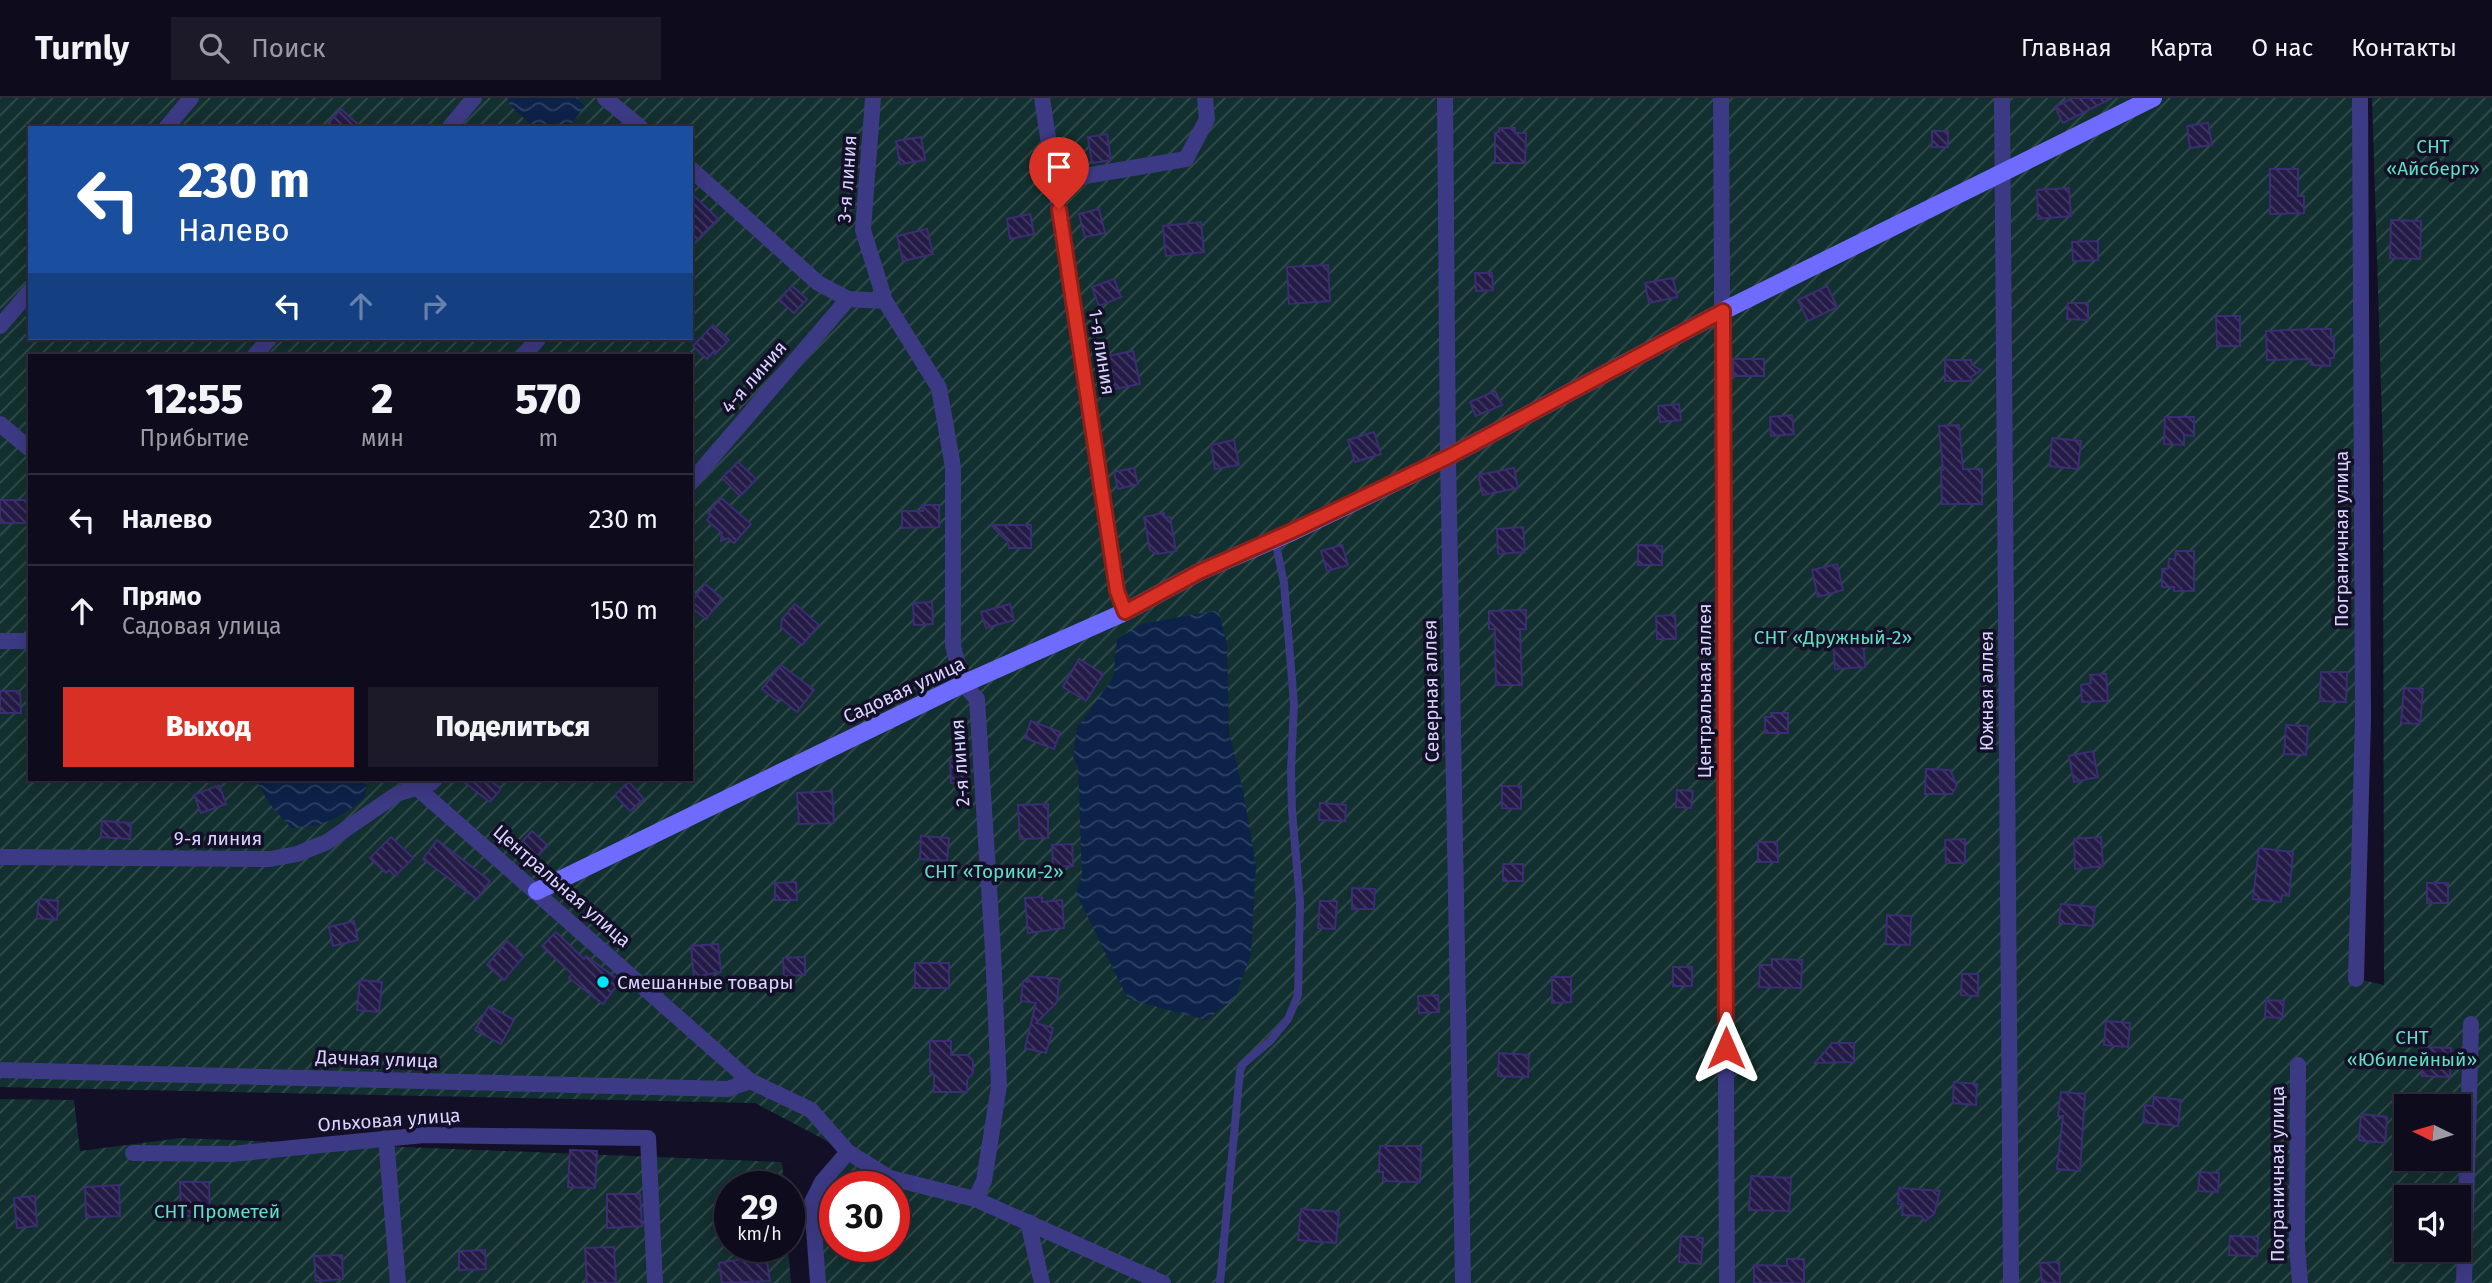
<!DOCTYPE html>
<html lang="ru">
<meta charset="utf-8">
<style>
body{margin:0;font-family:"Fira Sans",sans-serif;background:#1c1929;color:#f1f3f6;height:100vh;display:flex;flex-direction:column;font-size:26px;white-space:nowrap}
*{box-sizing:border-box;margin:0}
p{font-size:23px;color:#9b9ba3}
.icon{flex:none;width:38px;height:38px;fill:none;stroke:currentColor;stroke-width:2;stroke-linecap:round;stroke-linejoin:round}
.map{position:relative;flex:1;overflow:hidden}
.drawer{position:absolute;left:28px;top:256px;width:665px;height:427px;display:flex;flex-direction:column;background:#0e0b1c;border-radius:0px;box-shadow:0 4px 18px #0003,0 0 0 2px #2e2b3b}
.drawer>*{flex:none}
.hud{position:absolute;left:28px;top:28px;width:665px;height:214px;border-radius:0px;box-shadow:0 4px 18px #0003,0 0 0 2px #2e2b3b;background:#1a4fa0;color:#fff;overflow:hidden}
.needle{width:46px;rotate:275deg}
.buttons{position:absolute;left:2394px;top:996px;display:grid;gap:14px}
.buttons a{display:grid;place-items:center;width:77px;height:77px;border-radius:0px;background:#0e0b1c;box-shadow:0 4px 18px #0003,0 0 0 2px #2e2b3b;font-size:35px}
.speed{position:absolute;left:714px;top:1073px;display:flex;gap:14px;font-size:35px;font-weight:700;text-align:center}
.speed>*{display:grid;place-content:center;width:91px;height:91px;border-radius:50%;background:#0e0b1c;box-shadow:0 4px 18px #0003,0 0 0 2px #2e2b3b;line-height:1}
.speed small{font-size:18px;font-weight:400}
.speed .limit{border:10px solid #d22;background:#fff;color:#111}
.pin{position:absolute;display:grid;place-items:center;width:60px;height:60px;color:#fff;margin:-72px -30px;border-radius:50% 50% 50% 0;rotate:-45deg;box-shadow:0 0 7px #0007}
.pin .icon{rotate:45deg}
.me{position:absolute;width:77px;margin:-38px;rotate:0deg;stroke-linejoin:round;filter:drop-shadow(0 0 5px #0008)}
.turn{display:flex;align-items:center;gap:24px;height:147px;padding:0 35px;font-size:32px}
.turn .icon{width:91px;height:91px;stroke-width:2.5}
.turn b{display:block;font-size:49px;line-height:60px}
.lanes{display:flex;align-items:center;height:66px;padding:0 35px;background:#0003;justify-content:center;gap:35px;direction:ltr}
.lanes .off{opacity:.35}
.eta{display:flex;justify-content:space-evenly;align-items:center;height:119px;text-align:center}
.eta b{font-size:42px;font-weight:800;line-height:49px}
.action{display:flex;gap:14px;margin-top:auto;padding:14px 35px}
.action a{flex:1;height:80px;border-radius:0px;background:#d93025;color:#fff;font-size:28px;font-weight:800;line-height:80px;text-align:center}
.action a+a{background:#1c1929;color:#f1f3f6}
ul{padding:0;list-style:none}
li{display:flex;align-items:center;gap:21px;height:91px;padding:0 35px;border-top:2px solid #2e2b3b}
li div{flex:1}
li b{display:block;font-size:26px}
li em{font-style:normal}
header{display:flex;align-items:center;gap:42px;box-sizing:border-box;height:98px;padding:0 35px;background:#0e0b1c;border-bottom:2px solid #2e2b3b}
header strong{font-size:33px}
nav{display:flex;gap:38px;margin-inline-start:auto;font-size:24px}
.search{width:490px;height:63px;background:#1c1929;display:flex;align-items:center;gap:18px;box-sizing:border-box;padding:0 24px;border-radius:0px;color:#9b9ba3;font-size:26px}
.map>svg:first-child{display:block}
.garden{fill:url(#garden-furrows);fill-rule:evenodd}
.water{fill:url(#water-waves)}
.building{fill:url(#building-back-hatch);stroke:#3b2d73;stroke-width:2}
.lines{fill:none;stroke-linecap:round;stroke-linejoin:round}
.lane{stroke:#3d3a85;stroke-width:8}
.street{stroke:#3d3a85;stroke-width:16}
.secondary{stroke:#6f6bff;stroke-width:18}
.route-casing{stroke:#8d1f18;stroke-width:18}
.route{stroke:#d93025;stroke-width:12}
.poi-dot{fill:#00e5ff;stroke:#130f26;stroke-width:2.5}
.labels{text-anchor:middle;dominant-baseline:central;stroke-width:7;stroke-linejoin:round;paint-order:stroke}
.park-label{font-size:19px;fill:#5fe0c0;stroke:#130f26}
.street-label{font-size:19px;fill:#d9d4ff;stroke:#130f26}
.poi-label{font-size:19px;fill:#d9d4ff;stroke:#130f26;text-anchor:start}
</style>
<header>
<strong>Turnly</strong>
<div class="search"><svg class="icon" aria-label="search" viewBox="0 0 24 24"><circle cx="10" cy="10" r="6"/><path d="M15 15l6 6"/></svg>Поиск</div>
<nav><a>Главная</a><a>Карта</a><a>О нас</a><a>Контакты</a></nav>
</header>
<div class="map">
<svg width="2492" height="1185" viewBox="0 0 2492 1185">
<defs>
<pattern id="garden-furrows" width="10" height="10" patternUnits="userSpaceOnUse" patternTransform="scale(1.75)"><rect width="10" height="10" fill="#12302f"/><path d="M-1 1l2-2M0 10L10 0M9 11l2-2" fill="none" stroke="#344d4e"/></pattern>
<pattern id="water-waves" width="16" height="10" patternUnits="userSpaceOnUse" patternTransform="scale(1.75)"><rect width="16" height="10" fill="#0c2248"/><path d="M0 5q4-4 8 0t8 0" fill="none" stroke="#2f4163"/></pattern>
<pattern id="building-back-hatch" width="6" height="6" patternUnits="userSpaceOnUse" patternTransform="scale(1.75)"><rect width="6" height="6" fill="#241b47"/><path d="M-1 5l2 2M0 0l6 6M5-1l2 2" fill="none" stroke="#433b63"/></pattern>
</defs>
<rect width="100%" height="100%" fill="#130f26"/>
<g class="garden">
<path d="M0,0H2360L2357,881L2384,887L2383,354L2372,0H2492V1185H818L812,1104L848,1054L755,1005L0,989ZM30,30H691V240H30ZM30,257H691V681H30ZM2406,1008H2459V1060H2406ZM835,1088H894V1148H835ZM2406,1099H2459V1152H2406Z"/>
<polygon points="0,1001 74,1002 80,1053 181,1040 782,1064 784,1088 730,1088 730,1148 788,1148 791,1185 0,1185"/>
</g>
<g class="water">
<polygon points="508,0 576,0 585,8 569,30 534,30 509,6"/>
<polygon points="1218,512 1227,545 1229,634 1243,692 1256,768 1251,856 1235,900 1206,922 1128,901 1076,795 1082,777 1078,668 1073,659 1077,630 1113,580 1117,541 1142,526"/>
<path d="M255,681H365L366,683L365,699C343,719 321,730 291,730L269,705Z"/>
</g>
<g class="building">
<polygon points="2072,0 2112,0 2063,25 2055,9"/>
<polygon points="341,11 362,30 324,30"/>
<polygon points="2208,25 2212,47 2190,50 2187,28"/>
<polygon points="1499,30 1515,30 1515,35 1526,35 1525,65 1495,65 1495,35 1499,34"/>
<rect x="1932" y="33" width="16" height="16"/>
<polygon points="1107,36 1111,62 1092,65 1088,39"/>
<polygon points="921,39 925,62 900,66 896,43"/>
<polygon points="2270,71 2298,71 2298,98 2304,98 2304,115 2270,116"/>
<polygon points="2069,90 2071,118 2038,121 2037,92"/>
<polygon points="691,95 718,121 691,148"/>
<polygon points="1099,111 1105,135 1085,139 1079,116"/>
<polygon points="1030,116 1034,136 1010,141 1007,121"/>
<polygon points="2391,122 2421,123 2420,161 2390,160"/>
<polygon points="1201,124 1204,154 1166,158 1163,128"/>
<polygon points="927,131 933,156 903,163 897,138"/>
<polygon points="2098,143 2098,162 2073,163 2072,144"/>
<polygon points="1328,167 1330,203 1289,206 1287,169"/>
<polygon points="1475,175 1492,175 1493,192 1476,193"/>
<polygon points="1673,180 1677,199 1649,205 1645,185"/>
<polygon points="1114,181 1121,199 1099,208 1092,189"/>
<polygon points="792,188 807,201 794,215 779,202"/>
<polygon points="1827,188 1837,209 1808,223 1798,202"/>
<polygon points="2068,205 2088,205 2088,222 2067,221"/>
<polygon points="2216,218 2240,218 2240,248 2217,248"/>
<polygon points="713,227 729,242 715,256 713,254 707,261 693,248"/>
<polygon points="2312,231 2331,231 2331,240 2334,240 2334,260 2330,260 2330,268 2311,267 2311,261 2267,262 2266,233"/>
<polygon points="1133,253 1140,286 1115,291 1108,258"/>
<rect x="1733" y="261" width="31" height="17"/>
<polygon points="1945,262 1971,262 1972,267 1981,272 1971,279 1971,283 1945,283"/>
<polygon points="1495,293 1502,307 1476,318 1470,304"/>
<polygon points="1679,306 1681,322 1660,324 1658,308"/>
<polygon points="1792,317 1794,336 1771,338 1770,319"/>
<polygon points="2165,319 2194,319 2194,338 2184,337 2184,347 2164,346"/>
<polygon points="1959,327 1963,371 1982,371 1982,406 1942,406 1941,372 1943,372 1939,328"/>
<polygon points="1374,334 1381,356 1355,364 1348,342"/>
<polygon points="2052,340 2081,343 2078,371 2050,368"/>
<polygon points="1234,342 1239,367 1215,371 1211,347"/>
<polygon points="738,364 756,381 740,398 722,380"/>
<polygon points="1134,370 1138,386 1118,391 1114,374"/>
<polygon points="1514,370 1518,390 1483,397 1478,377"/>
<polygon points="721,400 751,426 734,445 728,440 721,443 722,435 707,422 711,417 708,415"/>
<rect x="0" y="402" width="30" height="23"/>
<polygon points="922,407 939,407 939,429 902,430 902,413 923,413"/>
<polygon points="1164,415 1165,420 1170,419 1176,453 1157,456 1150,452 1144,419"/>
<polygon points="991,427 1031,427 1031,450 1009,450 1008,444"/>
<polygon points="1523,429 1525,454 1498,456 1497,431"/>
<polygon points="1342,447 1348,467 1327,473 1321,453"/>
<polygon points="1638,447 1662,448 1662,467 1638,467"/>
<polygon points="2176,453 2194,453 2194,493 2174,493 2174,489 2162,489 2162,471 2168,471 2169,461 2175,461"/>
<polygon points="1837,466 1843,492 1818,499 1812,472"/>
<polygon points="705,486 722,500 706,521 691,509 691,504"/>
<polygon points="932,504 933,526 914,527 913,505"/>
<polygon points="795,506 819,527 802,547 781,529 782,521"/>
<polygon points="1010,506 1014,522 986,530 981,514"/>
<polygon points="1526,512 1526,531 1520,531 1522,587 1496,587 1495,531 1489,531 1489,513"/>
<polygon points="1675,517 1676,541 1657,541 1656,518"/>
<polygon points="1863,542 1865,569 1835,571 1833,544"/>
<polygon points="1079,561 1103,576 1086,603 1063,589"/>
<polygon points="781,567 814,592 797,614 780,600 777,603 762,591"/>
<polygon points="2321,574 2347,574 2346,604 2320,603"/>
<polygon points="2106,576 2108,603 2082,604 2081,587 2091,585 2090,577"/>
<polygon points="2404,590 2423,591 2420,626 2401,625"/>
<polygon points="0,593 20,593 21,615 0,615"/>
<polygon points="1771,615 1788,615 1788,635 1765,635 1765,619 1771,619"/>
<polygon points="1031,623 1060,634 1054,651 1025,640"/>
<polygon points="2286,627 2308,628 2306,657 2284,656"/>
<polygon points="2093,653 2098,679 2074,684 2069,658"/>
<polygon points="966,662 967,684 951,685 950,663"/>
<polygon points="1926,671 1950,672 1957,687 1952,696 1925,696"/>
<polygon points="460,681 488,681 501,691 490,704"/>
<polygon points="629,684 644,701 630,713 615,697"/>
<polygon points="219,687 226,706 201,715 194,697"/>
<polygon points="1502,688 1521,688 1521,711 1502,710"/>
<polygon points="1677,692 1693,693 1691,710 1676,709"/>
<polygon points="832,693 834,725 799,726 797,695"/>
<polygon points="1320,705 1346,707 1345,723 1319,722"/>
<polygon points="1048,706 1048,740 1020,741 1018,707"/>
<polygon points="102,723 131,725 130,741 101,739"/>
<polygon points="532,733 547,747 532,764 516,751"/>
<polygon points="921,738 949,740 947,763 920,761"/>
<polygon points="391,739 413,760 395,778 389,772 386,775 370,760"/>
<polygon points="2101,739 2103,768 2075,771 2074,741"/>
<polygon points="1965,741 1965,765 1946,765 1945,742"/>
<polygon points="437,742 490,783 477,801 423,761"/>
<polygon points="1758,744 1777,744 1778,764 1758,764"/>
<polygon points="1072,746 1073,768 1053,769 1052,747"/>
<polygon points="2259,750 2293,754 2289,798 2282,797 2281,804 2253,801"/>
<rect x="1503" y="766" width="20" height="17"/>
<polygon points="796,784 797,802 775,802 775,785"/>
<rect x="2427" y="785" width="21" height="20"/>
<polygon points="1352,790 1375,791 1374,811 1352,811"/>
<polygon points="1042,799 1042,804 1062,802 1064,830 1028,835 1025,800"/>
<polygon points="39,801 58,803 57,822 37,820"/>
<polygon points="1320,803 1337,803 1335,831 1318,830"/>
<polygon points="2061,806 2095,809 2093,828 2059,825"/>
<polygon points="1887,817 1911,818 1910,847 1886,846"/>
<polygon points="354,823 358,842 333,848 329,829"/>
<polygon points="556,834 584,861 586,858 620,883 603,906 569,880 572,876 542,848"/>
<polygon points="507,843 524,858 504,882 487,867"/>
<polygon points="718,846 721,874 694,879 691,848"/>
<polygon points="805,859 805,877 784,878 783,860"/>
<polygon points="1772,861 1802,862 1801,890 1759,889 1760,867 1772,867"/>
<rect x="915" y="865" width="34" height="25"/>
<rect x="1673" y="869" width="19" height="19"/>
<polygon points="1962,876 1978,876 1978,898 1961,897"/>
<polygon points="1029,878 1059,881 1057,904 1036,925 1053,930 1046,955 1025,950 1036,905 1021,903 1023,883 1028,884"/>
<polygon points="1552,879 1571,879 1571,904 1552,905"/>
<polygon points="360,882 382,884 379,914 357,912"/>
<polygon points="1438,897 1439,914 1419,915 1418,898"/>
<polygon points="2266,902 2284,903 2282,920 2265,919"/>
<polygon points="489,908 514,922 501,946 475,932"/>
<polygon points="2106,923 2130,925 2128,949 2104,947"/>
<polygon points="930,943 951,943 951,957 968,957 973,963 973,975 967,982 967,994 934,994 934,977 930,974"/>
<polygon points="1832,945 1854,945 1854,964 1815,965"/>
<polygon points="2422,949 2451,950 2450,979 2422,978"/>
<polygon points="1499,955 1529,957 1528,979 1498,978"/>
<polygon points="1954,984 1977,986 1976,1007 1953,1005"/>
<polygon points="2061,994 2085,996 2080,1073 2057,1071 2063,1018 2058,1018"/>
<polygon points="2154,999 2181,1002 2178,1028 2143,1024 2145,1007 2153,1008"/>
<polygon points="2361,1016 2387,1019 2385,1045 2359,1042"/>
<polygon points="1380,1048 1421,1048 1420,1084 1383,1083 1383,1074 1379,1074"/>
<polygon points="570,1052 597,1053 595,1090 568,1089"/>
<polygon points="2200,1074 2219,1075 2218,1094 2198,1093"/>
<polygon points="1751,1078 1791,1080 1789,1113 1749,1112"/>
<polygon points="180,1084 209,1084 210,1117 181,1118"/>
<polygon points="119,1087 120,1118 86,1119 85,1089"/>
<polygon points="1899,1090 1940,1093 1934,1116 1925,1123 1921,1118 1902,1117 1903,1106 1898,1106"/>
<polygon points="607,1096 640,1096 642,1128 607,1130"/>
<polygon points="35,1098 37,1128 17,1130 14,1100"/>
<polygon points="1301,1111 1339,1114 1336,1145 1298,1142"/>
<polygon points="1681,1138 1703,1140 1701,1166 1679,1164"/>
<polygon points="2230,1138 2258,1139 2257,1158 2229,1157"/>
<polygon points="614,1149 616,1185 587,1185 585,1150"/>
<polygon points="485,1152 486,1171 459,1172 459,1153"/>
<polygon points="342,1157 343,1181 316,1183 314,1158"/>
<polygon points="766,1157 770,1183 722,1185 719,1165"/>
<polygon points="1787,1161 1804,1161 1804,1185 1754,1185 1754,1167 1787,1168"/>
<polygon points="2059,1164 2060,1185 2042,1185 2040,1165"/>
</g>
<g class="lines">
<polyline class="lane" points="1220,1185 1240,973 1243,966 1270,943 1288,921 1298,897 1300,804 1292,713 1291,671 1294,606 1284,485 1275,442"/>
<g class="street">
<polyline points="605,0 641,30"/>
<polyline points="873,0 863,132 885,203 939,290 953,369 953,548 963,586 977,601 993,853 999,988 984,1083 975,1101"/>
<polyline points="1042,0 1117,493 1125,514"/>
<polyline points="1445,0 1448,359 1463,1185"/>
<polyline points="1721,0 1727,1185"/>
<polyline points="2002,0 2011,1185"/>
<polyline points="166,30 191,0"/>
<polyline points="449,30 474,0"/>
<polyline points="691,71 818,185 848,201 885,203"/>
<polyline points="1055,83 1186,61 1207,21 1205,0"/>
<polyline points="0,228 30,193"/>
<polyline points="255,257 270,240"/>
<polyline points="524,257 539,240"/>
<polyline points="0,326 30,351"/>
<polyline points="691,384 848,201"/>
<polyline points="0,543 30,543"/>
<polyline points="407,681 750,983 811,1012 848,1054 890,1080 975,1101 1163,1185"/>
<polyline points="0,759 270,761 297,756 327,744 397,696 431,685 435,681"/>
<polyline points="2356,881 2363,621 2360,0"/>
<polyline points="2298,967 2297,1147 2300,1185"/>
<polyline points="0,972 728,991 750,983"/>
<polyline points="386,1040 398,1185"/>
<polyline points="133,1055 232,1056 424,1037 648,1040 655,1185"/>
<polyline points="1028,1124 1042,1185"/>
<polyline points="818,1185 812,1104 822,1084 848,1054"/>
<polyline points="2464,1185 2471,926"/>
</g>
<polyline class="secondary" points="537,793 963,586 1125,514 1199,474 1292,434 1448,359 1723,213 2153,0"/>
</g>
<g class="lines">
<g class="route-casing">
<polyline id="route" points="1059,111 1117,493 1125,514 1199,474 1292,433 1448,359 1723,213 1726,950"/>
</g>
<use href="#route" class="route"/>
</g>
<circle class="poi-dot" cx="603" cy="884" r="7"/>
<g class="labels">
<g class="park-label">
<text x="2433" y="48">СНТ<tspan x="2433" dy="22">«Айсберг»</tspan></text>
<text x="1833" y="539">СНТ «Дружный-2»</text>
<text x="994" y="773">СНТ «Торики-2»</text>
<text x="2412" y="939">СНТ<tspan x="2412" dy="22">«Юбилейный»</tspan></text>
<text x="217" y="1113">СНТ Прометей</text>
</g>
<g class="street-label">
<text transform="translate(847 81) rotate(-86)">3-я линия</text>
<text transform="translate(1102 254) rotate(81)">1-я линия</text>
<text transform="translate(754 279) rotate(-49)">4-я линия</text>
<text transform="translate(2341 441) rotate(-90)">Пограничная улица</text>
<text transform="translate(904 592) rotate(-25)">Садовая улица</text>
<text transform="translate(1431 593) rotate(-91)">Северная аллея</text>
<text transform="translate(1704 593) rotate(-90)">Центральная аллея</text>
<text transform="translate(1986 593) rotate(-90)">Южная аллея</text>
<text transform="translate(960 665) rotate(-94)">2-я линия</text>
<text x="218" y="740">9-я линия</text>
<text transform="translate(562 788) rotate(41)">Центральная улица</text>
<text transform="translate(377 961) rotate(2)">Дачная улица</text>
<text transform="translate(389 1022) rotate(-4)">Ольховая улица</text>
<text transform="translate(2277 1076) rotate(-90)">Пограничная улица</text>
</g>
<g class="poi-label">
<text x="617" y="884">Смешанные товары</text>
</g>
</g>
</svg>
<div class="buttons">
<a><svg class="needle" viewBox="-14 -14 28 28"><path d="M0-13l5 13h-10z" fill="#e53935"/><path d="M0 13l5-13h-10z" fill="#9b9ba3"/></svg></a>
<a><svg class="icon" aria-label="sound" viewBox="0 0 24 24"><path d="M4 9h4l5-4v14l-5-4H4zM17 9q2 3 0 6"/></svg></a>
</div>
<div class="speed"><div>29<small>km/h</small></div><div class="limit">30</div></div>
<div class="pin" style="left:1059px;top:111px;background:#d93025"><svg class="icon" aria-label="arrive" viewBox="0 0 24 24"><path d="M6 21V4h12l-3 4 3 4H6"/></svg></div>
<svg class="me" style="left:1726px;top:950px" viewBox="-20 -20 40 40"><path d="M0-17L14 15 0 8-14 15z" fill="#d93025" stroke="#fff" stroke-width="4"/></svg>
<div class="hud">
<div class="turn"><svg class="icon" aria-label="left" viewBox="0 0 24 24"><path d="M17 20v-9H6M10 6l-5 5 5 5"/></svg><div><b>230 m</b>Налево</div></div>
<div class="lanes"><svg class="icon" aria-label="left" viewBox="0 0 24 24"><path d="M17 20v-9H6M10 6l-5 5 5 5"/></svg><svg class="icon off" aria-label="ahead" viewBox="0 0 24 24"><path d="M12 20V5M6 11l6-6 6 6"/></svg><svg class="icon off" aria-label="right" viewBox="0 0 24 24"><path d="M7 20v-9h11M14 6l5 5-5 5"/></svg></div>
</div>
<section class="drawer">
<div class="eta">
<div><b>12:55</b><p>Прибытие</p></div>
<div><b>2</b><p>мин</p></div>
<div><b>570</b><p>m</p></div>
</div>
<ul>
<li><svg class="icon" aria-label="left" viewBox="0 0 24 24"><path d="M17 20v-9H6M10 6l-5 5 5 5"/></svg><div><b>Налево</b></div><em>230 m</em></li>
<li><svg class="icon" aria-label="ahead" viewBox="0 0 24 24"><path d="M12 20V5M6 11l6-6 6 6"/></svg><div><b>Прямо</b><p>Садовая улица</p></div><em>150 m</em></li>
</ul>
<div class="action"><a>Выход</a><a>Поделиться</a></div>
</section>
</div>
